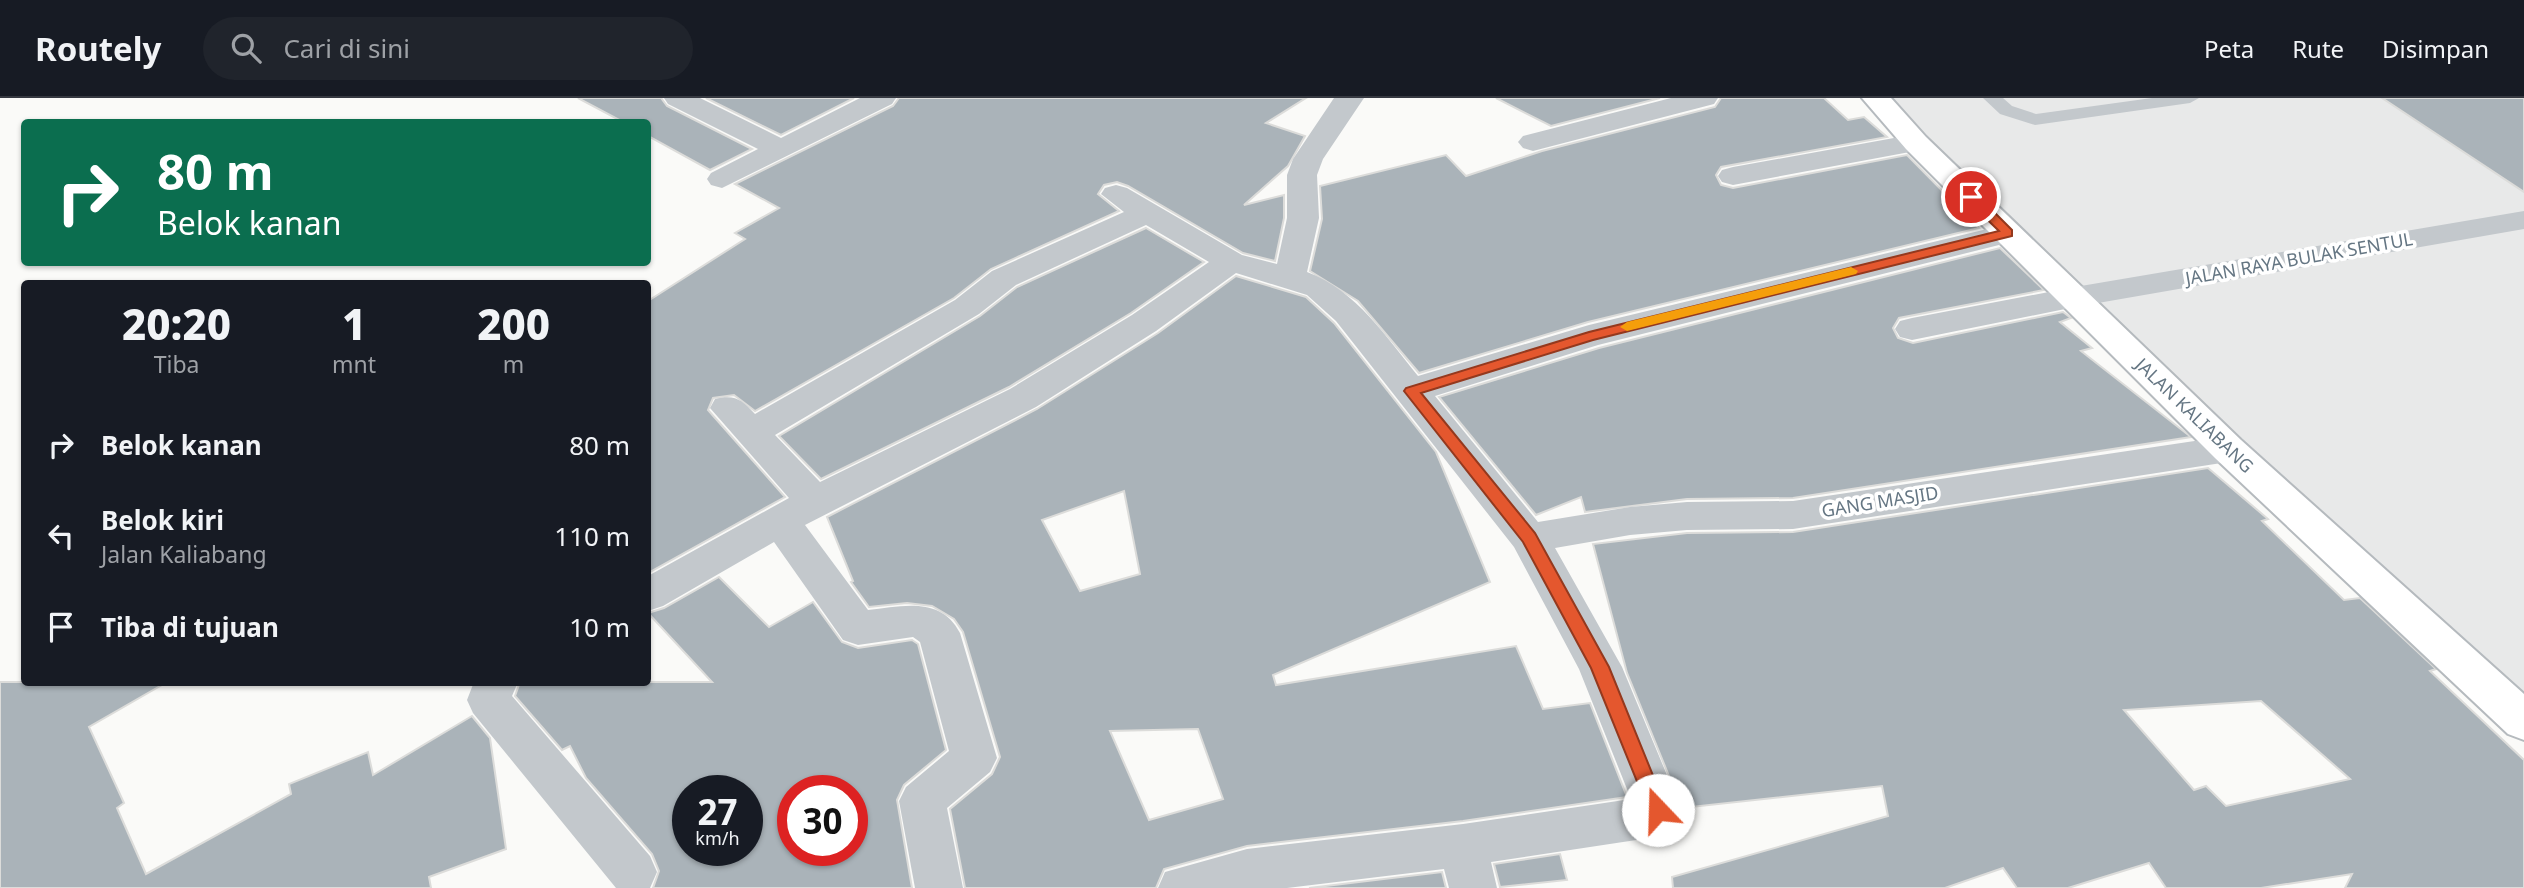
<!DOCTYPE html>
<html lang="id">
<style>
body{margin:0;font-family:"Noto Sans",sans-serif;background:#20242c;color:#f1f3f6;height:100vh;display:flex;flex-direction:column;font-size:26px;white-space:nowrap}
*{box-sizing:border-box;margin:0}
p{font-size:23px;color:#9ea1a6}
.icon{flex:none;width:38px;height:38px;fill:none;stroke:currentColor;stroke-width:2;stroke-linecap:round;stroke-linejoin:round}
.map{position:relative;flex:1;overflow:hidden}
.sheet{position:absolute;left:21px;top:182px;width:630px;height:406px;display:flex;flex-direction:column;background:#171b24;border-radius:7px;box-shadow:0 2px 5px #0004}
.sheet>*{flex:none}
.banner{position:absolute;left:21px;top:21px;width:630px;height:147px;border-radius:7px;box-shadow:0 2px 5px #0004;background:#0b6e4f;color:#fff;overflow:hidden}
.speed{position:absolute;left:672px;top:677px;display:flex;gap:14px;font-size:35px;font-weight:700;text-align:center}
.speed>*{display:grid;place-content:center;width:91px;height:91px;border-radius:50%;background:#171b24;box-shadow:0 2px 5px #0004;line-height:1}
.speed small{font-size:18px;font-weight:400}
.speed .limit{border:10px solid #d22;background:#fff;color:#111}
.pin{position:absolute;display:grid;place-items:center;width:60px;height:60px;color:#fff;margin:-30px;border:4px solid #fff;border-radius:50%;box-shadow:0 2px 7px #0007}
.me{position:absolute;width:77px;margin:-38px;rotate:339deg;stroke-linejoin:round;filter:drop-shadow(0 0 5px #0008)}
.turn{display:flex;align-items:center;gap:24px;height:147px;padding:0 21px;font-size:32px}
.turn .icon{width:91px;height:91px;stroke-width:2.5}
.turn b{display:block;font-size:49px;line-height:60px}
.eta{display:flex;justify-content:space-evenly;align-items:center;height:119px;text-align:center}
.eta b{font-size:42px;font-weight:800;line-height:49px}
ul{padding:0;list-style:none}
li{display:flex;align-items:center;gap:21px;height:91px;padding:0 21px}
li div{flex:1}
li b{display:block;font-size:26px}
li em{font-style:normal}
header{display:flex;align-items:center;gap:42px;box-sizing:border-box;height:98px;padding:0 35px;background:#171b24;border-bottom:2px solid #363941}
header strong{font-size:33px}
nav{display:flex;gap:38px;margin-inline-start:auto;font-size:24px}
.search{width:490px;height:63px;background:#20242c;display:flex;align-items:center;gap:18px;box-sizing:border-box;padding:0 24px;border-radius:38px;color:#9ea1a6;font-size:26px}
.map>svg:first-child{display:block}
.built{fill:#e8e9e9}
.building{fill:#aab3b9;stroke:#dcdcda;stroke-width:2;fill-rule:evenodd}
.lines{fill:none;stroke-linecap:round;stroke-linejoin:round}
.primary-casing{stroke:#b5babe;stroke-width:4}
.service{fill:#c3c8cc;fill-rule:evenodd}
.minor{fill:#c3c8cc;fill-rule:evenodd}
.primary{fill:#fff;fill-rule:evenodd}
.route{fill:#e4572e;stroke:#94391e;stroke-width:2}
.slow{fill:#f59e0b}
.labels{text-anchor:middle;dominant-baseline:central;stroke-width:7;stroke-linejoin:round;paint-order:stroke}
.street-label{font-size:18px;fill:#657683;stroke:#fff}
</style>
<header>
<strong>Routely</strong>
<div class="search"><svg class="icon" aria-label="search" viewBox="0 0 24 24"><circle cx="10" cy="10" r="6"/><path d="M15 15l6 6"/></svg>Cari di sini</div>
<nav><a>Peta</a><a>Rute</a><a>Disimpan</a></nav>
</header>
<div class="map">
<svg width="2524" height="790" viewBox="0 0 2524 790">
<rect width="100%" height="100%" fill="#fafaf8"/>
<polygon class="built" points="1876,0 2524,0 2524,623"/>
<g class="building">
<polygon points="578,0 661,0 667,8 752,51 710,72 648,38 648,24 623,24"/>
<polygon points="706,0 854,0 781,37"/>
<polygon points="899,0 1306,0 1266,25 1305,38 1288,68 1244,107 1284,97 1284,120 1275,163 1243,155 1128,88 1117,84 1104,87 1098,96 1119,113 991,171 954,200 755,313 734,297 713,300 708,312 785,399 648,475 648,203 745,141 735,135 779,110 735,86 893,8"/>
<polygon points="1496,0 1660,0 1551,28"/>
<polygon points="1721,0 1824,0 1848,22 1864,19 1887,39 1721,69 1716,77 1721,87 1733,90 1907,57 1979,130 1588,224 1419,275 1358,203 1310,173 1322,121 1320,88 1446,57 1466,78 1542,53 1715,9"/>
<polygon points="2382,0 2524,0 2524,94"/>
<polygon points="1146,130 1204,164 1131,215 1009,289 821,381 779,338 980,218 1017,189"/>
<polygon points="2000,150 2044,192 1899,220 1893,230 1898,240 1913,245 2063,214 2071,220 2060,224 2092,250 2081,253 2191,339 1793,400 1687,401 1585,414 1581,399 1536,417 1439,299 1599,250"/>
<path d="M1236,178L1306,199L1334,225L1436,354L1490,484L1273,577L1276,587L1516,548L1543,611L1590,605L1627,699L1463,723L1247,748L1164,771L1156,790H965L950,711L992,676L1000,659L963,534L954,521L932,508L907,505L869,509L851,484L853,483L827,419L1037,311L1158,235ZM1124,393L1140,476L1080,493L1042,422ZM1198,631L1223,701L1149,722L1110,633Z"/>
<path d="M2208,370L2268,421L2262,423L2344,502L2360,500L2436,571L2430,573L2524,662V790H2345L2352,776L2261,790H2166L2149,765L2068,790H2017L2003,770L1945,790H1673L1672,779L1888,718L1882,688L1682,710L1627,575L1593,446L1687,435L1793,434ZM2261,603L2350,681L2226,708L2206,688L2194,692L2124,612Z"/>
<path d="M719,479L769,529L813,504L842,544L858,550L912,542L918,546L946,652L904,687L897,702L912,790H653L659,773L652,756L586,680L570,648L562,652L515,598L520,584H712L648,515L664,510ZM688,693H747V752H688ZM793,693H852V752H793Z"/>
<polygon points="0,584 167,584 89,629 124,705 117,710 146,776 291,696 289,686 368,654 373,677 472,618 490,640 506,751 429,779 431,790 0,790"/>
<polygon points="1560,756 1567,782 1500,789 1494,766"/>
<polygon points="1442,774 1446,790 1309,790"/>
</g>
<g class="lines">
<g class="primary-casing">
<polygon id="primary" points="1862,0 1891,0 1926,39 2241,342 2524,596 2524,642 2508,636 2215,360 1906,51"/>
</g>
<polygon class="service" points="1983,0 2003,0 2012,8 2036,16 2152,0 2199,0 2190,5 2035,27 2000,16"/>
<g class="minor">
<polygon points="664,0 700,0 781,40 860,0 896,0 892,6 722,90 711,87 707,81 711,75 758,51 668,6"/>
<path d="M1334,0H1364L1323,61L1317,77L1319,120L1307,174C1357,193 1386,239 1418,278L1589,227L2008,126L2019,128L2024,135L2019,142L1598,247L1435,298L1538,424L1630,409L1687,404L1793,403L2228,338L2241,342L2247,351L2241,360L2228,364L1793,431L1687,432L1630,437L1555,450L1622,569L1679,706L1680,718L1673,733L1656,739L1491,764L1497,790H1449L1444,771L1287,790H1158L1165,774L1247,751L1463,726L1631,701L1579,571L1514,449L1336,223L1307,197L1236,175L1156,233L1036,309L805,427L868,512C903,508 941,498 960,535L997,660L990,674L947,710L963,790H915L899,703L906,689L949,653L920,544L913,539L858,547L843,542L774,444L663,508L648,513V478L789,400L710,310L715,301C735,296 742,302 755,316L955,202L992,173L1124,114L1101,96L1105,90L1116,87L1127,90L1242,157L1277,166L1287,120V77L1293,61ZM1146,127L1209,164L1132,217L1010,291L820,384L775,337L979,216L1016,187Z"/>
<polygon points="1671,0 1718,0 1714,6 1533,53 1523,50 1518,44 1523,38"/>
<polygon points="1916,36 1926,39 1931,45 1926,51 1733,87 1722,84 1718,78 1722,72 1733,69"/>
<polygon points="2524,113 2524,131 2075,209 1912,242 1900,239 1895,231 1900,223 1912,220 2075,189"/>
<polygon points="474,584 518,584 512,598 650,758 657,774 650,790 616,790 473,615 467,602"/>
</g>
<use href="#primary" class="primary"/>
</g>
<polygon class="route" points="1967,96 1976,96 2012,132 2012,138 1593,242 1421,295 1535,435 1609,569 1667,712 1665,718 1658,721 1651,718 1591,570 1523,444 1404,293 1406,290 1589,234 1999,133 1967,102"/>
<polygon class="slow" points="1851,169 1858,173 1856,176 1627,233 1620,229 1627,224"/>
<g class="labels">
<g class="street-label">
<text transform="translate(2299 160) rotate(-10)">JALAN RAYA BULAK SENTUL</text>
<text transform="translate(2195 317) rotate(44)">JALAN KALIABANG</text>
<text transform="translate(1880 403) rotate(-9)">GANG MASJID</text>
</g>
</g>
</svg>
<div class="speed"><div>27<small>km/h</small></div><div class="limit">30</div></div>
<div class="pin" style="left:1971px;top:99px;background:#d93025"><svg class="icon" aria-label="arrive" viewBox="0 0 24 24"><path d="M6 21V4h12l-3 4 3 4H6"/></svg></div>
<svg class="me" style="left:1658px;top:712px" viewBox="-20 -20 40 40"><circle r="19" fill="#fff"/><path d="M0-13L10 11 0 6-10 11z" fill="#e4572e"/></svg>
<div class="banner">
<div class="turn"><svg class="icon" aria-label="right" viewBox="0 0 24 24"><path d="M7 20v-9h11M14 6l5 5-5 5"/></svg><div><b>80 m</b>Belok kanan</div></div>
</div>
<section class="sheet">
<div class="eta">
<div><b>20:20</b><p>Tiba</p></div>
<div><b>1</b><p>mnt</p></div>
<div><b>200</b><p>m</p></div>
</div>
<ul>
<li><svg class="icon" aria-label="right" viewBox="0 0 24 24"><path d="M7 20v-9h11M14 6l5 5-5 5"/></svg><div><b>Belok kanan</b></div><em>80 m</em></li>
<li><svg class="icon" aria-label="left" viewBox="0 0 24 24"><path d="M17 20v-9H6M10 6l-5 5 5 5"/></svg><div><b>Belok kiri</b><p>Jalan Kaliabang</p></div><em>110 m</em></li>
<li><svg class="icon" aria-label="arrive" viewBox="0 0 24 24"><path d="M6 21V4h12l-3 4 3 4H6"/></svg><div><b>Tiba di tujuan</b></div><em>10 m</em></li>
</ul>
</section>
</div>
